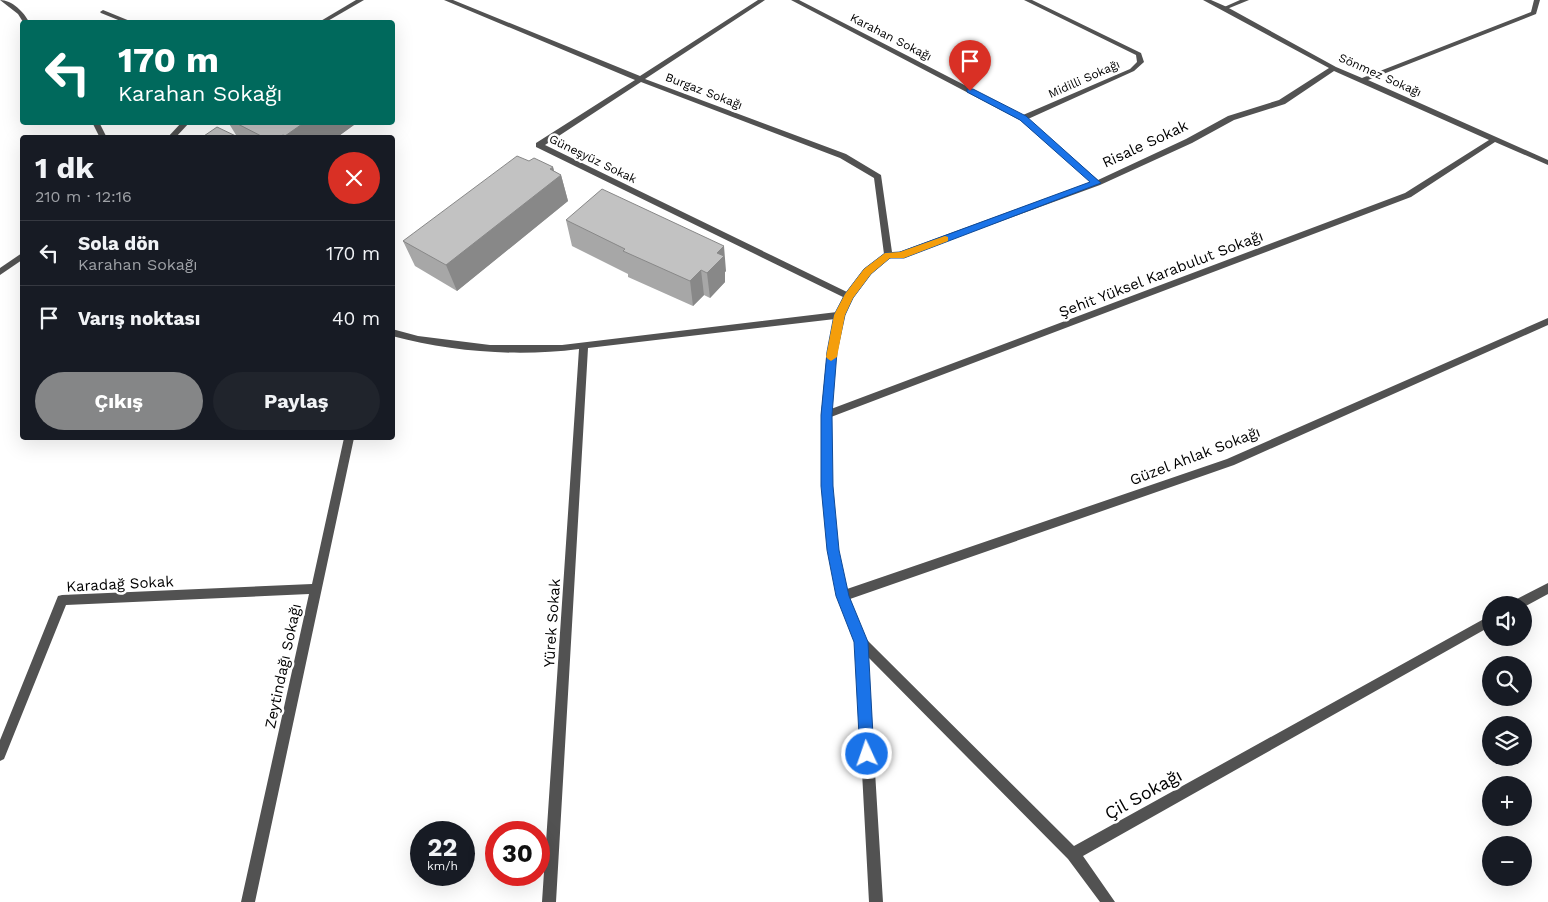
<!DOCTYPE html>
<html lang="tr">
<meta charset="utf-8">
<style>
body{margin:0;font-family:"Work Sans",sans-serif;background:#20242c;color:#f1f3f6;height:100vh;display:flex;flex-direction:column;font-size:19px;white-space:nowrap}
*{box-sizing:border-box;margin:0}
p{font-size:16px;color:#9ea1a6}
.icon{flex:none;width:28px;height:28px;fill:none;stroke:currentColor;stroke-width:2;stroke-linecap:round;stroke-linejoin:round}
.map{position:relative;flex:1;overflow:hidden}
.panel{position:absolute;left:20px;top:135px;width:375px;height:305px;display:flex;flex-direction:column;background:#171b24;border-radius:5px;box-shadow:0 5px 20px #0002}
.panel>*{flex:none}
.top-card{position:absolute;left:20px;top:20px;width:375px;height:105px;border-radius:5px;box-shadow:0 5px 20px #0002;background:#00695c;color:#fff;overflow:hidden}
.fabs{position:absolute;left:1482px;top:596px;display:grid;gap:10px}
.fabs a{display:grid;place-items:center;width:50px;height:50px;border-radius:50%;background:#171b24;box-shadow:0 5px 20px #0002;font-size:25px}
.speed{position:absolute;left:410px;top:821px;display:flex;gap:10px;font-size:25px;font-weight:700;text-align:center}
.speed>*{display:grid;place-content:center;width:65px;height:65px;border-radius:50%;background:#171b24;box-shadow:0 5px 20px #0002;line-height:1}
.speed small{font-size:12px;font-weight:400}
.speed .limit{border:8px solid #d22;background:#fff;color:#111}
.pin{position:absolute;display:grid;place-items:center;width:42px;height:42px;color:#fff;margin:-51px -21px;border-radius:50% 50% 50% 0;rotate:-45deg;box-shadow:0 0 5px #0007}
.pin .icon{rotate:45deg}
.me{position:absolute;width:55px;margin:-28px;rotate:357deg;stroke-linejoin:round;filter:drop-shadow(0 0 4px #0008)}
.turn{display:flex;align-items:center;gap:18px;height:105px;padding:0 15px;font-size:22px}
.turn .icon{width:65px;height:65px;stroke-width:2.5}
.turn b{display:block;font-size:35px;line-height:42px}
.round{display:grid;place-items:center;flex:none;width:52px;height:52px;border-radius:26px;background:#20242c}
.summary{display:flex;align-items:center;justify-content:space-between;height:85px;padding:0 15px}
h1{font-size:30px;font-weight:700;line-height:38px}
.action{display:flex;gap:10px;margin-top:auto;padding:10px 15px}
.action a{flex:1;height:58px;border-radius:30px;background:#858687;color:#fff;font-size:20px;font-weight:700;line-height:58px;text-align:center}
.action a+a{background:#20242c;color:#f1f3f6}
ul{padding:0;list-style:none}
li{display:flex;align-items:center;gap:15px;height:65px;padding:0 15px;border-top:1px solid #363941}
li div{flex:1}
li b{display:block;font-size:19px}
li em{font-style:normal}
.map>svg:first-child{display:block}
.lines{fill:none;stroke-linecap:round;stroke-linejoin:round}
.service{fill:#525252;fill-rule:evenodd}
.minor{fill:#525252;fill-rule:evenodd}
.wall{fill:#a7a7a7}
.shaded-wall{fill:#888}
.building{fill:#c2c2c2;stroke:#888}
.route{fill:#1a73e8;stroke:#114b97}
.slow{fill:#f59e0b}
.labels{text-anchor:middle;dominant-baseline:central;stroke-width:5;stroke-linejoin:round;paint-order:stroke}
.far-street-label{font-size:12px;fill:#000;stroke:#fff}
.street-label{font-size:15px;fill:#000;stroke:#fff}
.near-street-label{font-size:18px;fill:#000;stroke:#fff}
</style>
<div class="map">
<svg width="1548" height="902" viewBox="0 0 1548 902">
<rect width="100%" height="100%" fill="#fff"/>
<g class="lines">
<g class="service">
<polygon points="1240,0 1249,0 1227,9 1222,8"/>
<polygon points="103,10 130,21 131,22 123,22 101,13 100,12"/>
</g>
<g class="minor">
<path d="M0,0C12,0 24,12 29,22H23L18,14Z"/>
<polygon points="356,0 364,0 326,22 319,22"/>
<path d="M444,0H453L640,76L758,0H765L645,79L846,154L881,175L892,252H899L1091,182L1020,120L791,0H799L1023,115L1130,69L1137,62L1136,55L1024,0H1032L1141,53L1144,62L1134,71L1028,119L1098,180L1186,139L1228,116L1279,100L1329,68L1203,0H1211L1227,7L1336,67L1362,78L1531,12L1534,0H1540L1536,14L1368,80L1548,160V165L1495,142L1411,197L831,417L832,487L838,550L847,589L1227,459L1548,318V325L1234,465L850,599L865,638L1074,846L1491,615V626L1083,856L1115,902H1100L1068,859L868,657L883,902H869L855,642L837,596L828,550L822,487L821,415L827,352L835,319L588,348L556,902H542L579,349C518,357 452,352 392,336V329L418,336L490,345H562L837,312L843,297L536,147V143L635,80ZM1334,71L1489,140L1405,193L831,409C836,361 835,302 876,269C880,266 886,259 891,258C895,257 899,258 903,257L1100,185L1192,143L1234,120L1285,104ZM641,82L840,158L874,178L884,254L865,269L847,292L545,145Z"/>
<polygon points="92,122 99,122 107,138 100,138"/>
<polygon points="182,122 190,122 175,138 167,138"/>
<polygon points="22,253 22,260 0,275 0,268"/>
<polygon points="344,438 354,438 255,902 241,902 309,594 66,605 4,759 0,761 0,740 58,596 62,595 312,584"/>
<polygon points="1548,583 1548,594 1524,607 1524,605 1511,605 1513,601"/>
</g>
</g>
<g class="wall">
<polygon points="228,122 358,122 336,138 201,138 236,135"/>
<polygon points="553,167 554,171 561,175 568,201 457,291 415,266 403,241"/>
<polygon points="566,220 726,271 725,272 725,282 710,298 704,295 693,306 628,277 628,274 572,246"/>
</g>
<g class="shaded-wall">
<polygon points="305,122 358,122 336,138 286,138 285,136"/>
<polygon points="553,167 556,179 561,175 568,201 457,291 446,265"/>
<polygon points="724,246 726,271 725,272 725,282 710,298 707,273 717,253"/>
<polygon points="701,270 704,295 693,306 690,281"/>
</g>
<g class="building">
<polygon points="234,122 305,122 285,136 283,135 278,138 265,138"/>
<polygon points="217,127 240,138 201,138"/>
<polygon points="517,156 529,161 534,158 553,167 550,169 561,175 446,265 403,241"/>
<polygon points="602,189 724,246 717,253 724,256 707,273 701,270 690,281 623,251 625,249 566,220"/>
</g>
<polygon class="route" points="967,89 973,89 1026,116 1101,183 904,258 890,258 871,274 853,298 845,315 837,352 832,415 833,486 839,550 849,596 868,642 874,754 872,759 867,761 862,759 860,754 854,642 836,596 827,550 821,486 821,415 827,352 834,315 845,294 864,269 885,253 900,252 1090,182 1020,120 967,92"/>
<polygon class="slow" points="945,236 948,237 948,241 904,258 890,258 871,274 853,298 845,315 837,357 831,361 828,359 826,357 834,315 845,294 864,269 885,253 900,252"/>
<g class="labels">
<g class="far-street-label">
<text transform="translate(891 37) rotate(27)">Karahan Sokağı</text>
<text transform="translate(1380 75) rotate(24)">Sönmez Sokağı</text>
<text transform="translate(1084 79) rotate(-24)">Midilli Sokağı</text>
<text transform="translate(704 91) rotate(21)">Burgaz Sokağı</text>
<text transform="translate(593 159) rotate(26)">Güneşyüz Sokak</text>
</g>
<g class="street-label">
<text transform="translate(1145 144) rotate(-25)">Risale Sokak</text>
<text transform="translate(1161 274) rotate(-21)">Şehit Yüksel Karabulut Sokağı</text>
<text transform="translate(1195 456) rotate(-21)">Güzel Ahlak Sokağı</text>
<text transform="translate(120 584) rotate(-3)">Karadağ Sokak</text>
<text transform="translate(552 623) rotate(-86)">Yürek Sokak</text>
<text transform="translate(283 666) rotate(-78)">Zeytindağı Sokağı</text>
</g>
<g class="near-street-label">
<text transform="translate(1143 794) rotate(-29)">Çil Sokağı</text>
</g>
</g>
</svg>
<div class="fabs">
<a><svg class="icon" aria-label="sound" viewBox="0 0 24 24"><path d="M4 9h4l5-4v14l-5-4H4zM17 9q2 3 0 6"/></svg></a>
<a><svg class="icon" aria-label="search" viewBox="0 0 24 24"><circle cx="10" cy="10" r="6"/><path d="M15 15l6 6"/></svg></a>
<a><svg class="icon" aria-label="layers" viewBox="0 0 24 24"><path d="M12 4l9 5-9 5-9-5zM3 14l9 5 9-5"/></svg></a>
<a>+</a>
<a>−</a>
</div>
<div class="speed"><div>22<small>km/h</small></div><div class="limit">30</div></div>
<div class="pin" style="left:970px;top:91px;background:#d93025"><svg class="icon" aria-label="arrive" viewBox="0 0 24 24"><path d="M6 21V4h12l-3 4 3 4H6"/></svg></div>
<svg class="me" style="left:867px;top:754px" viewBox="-20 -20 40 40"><circle r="17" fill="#1a73e8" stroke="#fff" stroke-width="3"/><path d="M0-11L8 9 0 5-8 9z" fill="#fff"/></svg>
<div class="top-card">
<div class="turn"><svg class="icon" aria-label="left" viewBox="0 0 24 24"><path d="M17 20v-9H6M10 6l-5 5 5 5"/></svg><div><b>170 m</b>Karahan Sokağı</div></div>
</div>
<section class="panel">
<div class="summary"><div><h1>1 dk</h1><p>210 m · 12:16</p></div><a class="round" style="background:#d93025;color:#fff"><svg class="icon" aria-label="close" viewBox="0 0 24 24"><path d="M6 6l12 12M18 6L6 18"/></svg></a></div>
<ul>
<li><svg class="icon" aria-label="left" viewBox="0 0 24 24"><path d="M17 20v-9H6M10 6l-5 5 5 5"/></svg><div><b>Sola dön</b><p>Karahan Sokağı</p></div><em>170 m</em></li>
<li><svg class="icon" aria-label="arrive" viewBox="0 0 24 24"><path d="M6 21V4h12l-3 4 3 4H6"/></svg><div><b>Varış noktası</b></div><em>40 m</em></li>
</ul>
<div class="action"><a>Çıkış</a><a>Paylaş</a></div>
</section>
</div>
